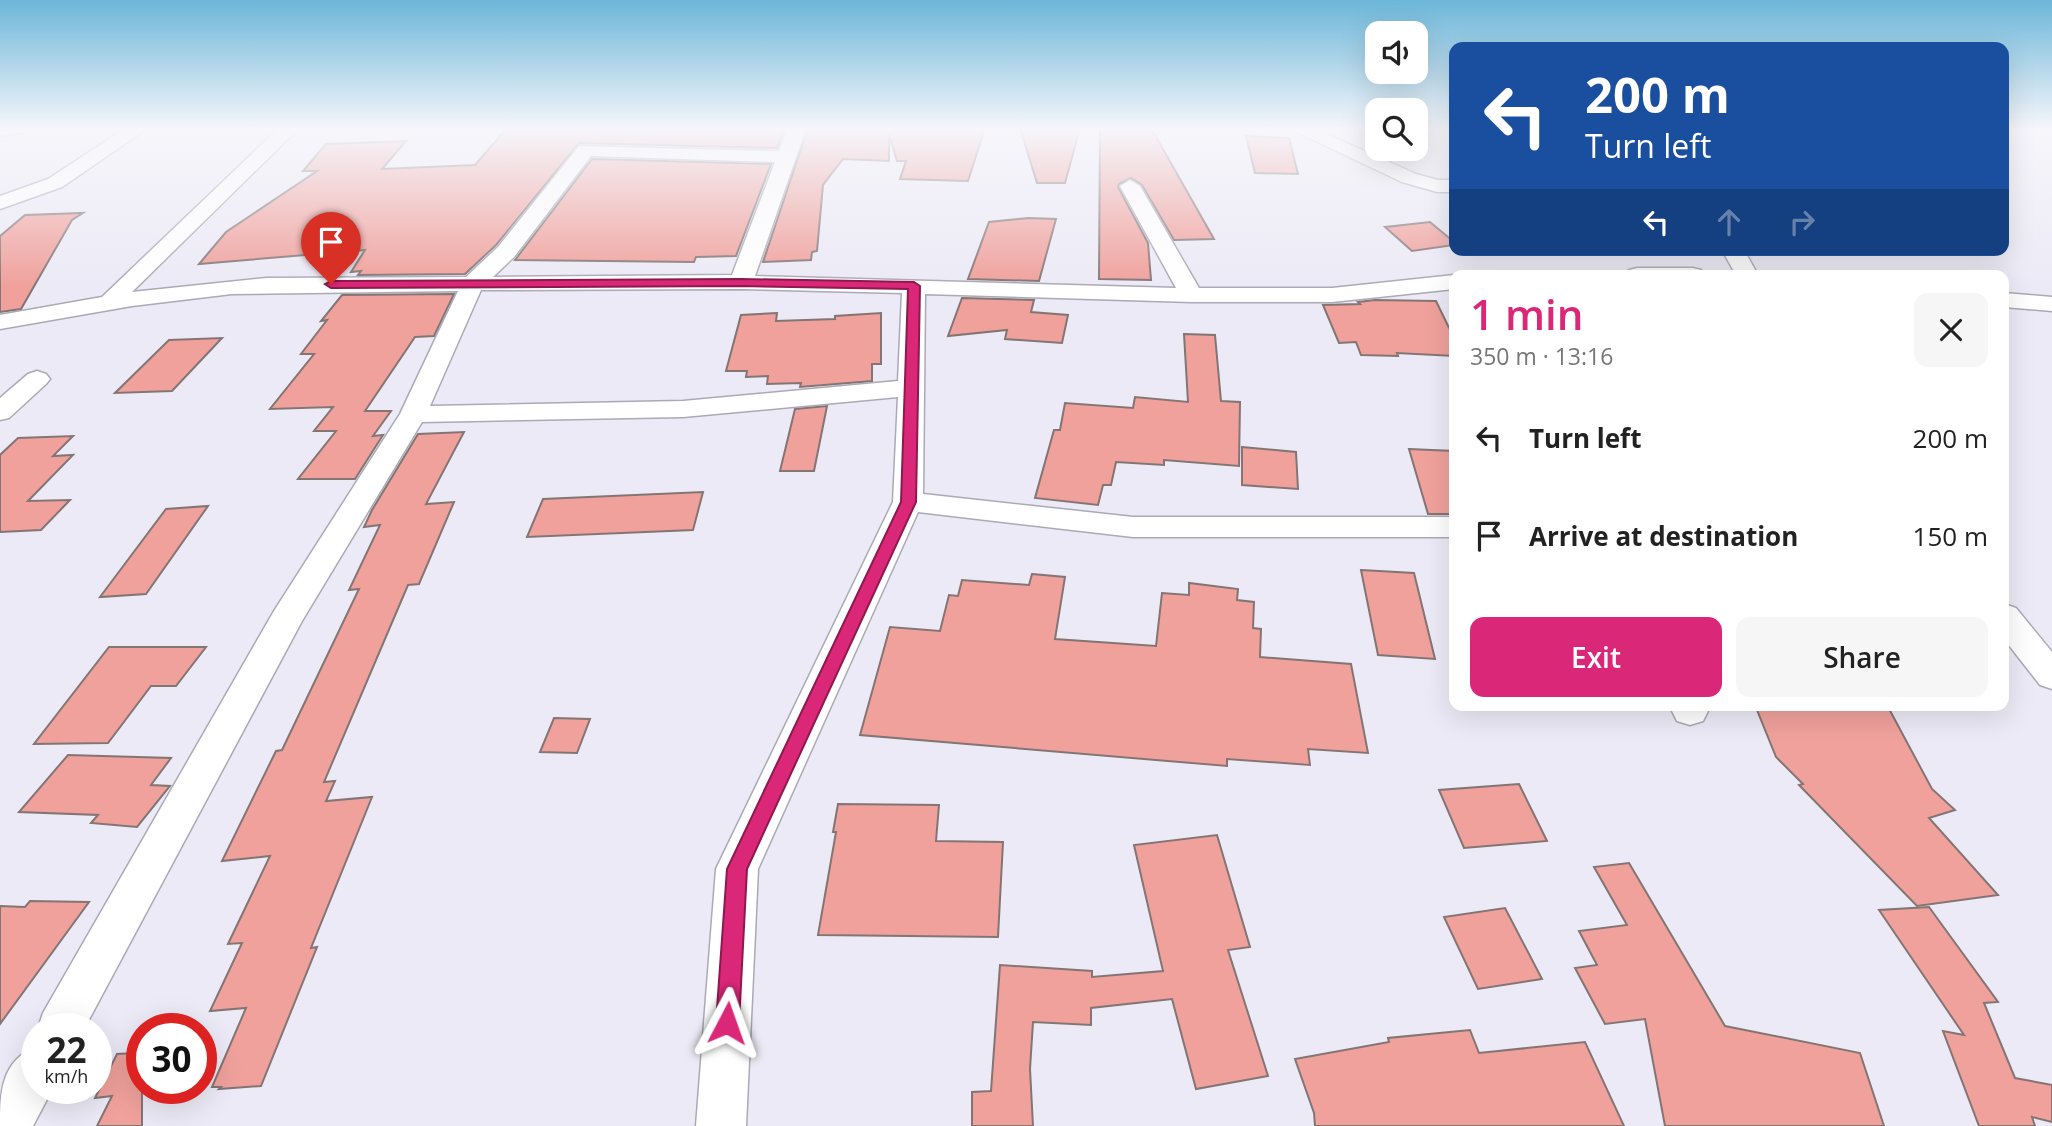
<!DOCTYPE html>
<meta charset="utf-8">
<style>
body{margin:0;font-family:"Open Sans",sans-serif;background:#f6f6f6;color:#222;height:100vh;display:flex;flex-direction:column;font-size:26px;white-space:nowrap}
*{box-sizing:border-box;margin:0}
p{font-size:23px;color:#767676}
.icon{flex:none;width:38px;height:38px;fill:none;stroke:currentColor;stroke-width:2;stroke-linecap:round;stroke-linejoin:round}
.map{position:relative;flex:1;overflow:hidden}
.side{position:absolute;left:1449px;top:270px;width:560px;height:441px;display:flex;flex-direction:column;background:#fff;border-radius:14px;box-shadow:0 7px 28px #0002}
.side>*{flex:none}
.top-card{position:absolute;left:1449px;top:42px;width:560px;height:214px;border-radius:14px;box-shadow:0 7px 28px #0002;background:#1a4fa0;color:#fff;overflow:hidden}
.fabs{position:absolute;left:1365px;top:21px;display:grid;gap:14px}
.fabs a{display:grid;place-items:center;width:63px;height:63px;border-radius:14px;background:#fff;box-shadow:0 7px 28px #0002;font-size:35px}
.speed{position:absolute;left:21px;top:1013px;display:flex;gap:14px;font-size:35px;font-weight:700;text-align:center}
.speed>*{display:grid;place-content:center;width:91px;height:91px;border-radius:50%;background:#fff;box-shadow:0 7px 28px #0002;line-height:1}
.speed small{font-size:18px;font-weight:400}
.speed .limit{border:10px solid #d22;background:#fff;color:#111}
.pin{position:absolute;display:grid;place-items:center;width:60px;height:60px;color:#fff;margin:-72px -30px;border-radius:50% 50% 50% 0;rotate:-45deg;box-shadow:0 0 7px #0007}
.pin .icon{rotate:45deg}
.me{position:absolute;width:77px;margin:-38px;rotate:4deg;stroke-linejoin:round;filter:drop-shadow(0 0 5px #0008)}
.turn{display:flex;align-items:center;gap:24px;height:147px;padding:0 21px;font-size:32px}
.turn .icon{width:91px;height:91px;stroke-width:2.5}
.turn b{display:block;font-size:49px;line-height:60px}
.lanes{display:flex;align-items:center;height:66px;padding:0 21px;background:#0003;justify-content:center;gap:35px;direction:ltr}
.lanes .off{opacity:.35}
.round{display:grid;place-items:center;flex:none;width:74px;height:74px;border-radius:14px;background:#f6f6f6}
.headline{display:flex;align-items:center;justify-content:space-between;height:119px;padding:0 21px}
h1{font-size:42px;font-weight:600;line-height:52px;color:#db2777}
.action{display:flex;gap:14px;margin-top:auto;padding:14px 21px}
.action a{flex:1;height:80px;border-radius:14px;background:#db2777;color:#fff;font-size:28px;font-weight:600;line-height:80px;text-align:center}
.action a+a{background:#f6f6f6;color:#222}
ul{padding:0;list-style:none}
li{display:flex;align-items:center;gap:21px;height:98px;padding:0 21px}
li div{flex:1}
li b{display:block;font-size:26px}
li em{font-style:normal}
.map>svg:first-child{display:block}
.building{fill:#f0a19c;stroke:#837574;stroke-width:2}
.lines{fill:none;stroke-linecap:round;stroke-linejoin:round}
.minor-casing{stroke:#aba9b5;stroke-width:3}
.minor{fill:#fff;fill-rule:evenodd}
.route{fill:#db2777;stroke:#8e194d;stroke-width:2}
</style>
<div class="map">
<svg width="2052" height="1126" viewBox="0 0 2052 1126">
<rect width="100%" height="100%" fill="#eceaf6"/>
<g class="building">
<polygon points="507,128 785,128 777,148 579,143 496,245 465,274 358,275 361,271 351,272 365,250 199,264 226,232 317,171 303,171 326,144 406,141 382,169 475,165"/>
<polygon points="808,128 985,128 968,181 900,179 906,161 897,161 889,134 889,161 843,159 823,185 817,251 812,252 811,260 763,262"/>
<polygon points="1020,128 1080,128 1065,183 1037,183"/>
<polygon points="1100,128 1151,128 1214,239 1174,240 1142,185 1131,178 1119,184 1118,187 1148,243 1151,280 1099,279"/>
<polygon points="1246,136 1289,138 1298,174 1255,173"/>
<polygon points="592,159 771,164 736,256 696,257 694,262 515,260"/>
<polygon points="83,213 72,220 21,309 0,312 0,236 25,215"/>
<polygon points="1028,218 1056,219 1039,281 968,279 989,222"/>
<polygon points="1430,222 1454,242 1454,245 1412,251 1385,227"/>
<polygon points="454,294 434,336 415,337 365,411 391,411 373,436 383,435 355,479 298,479 336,431 314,431 333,407 270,409 314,354 301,354 327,320 321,321 342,295"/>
<polygon points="962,298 1034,300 1031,312 1068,315 1062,343 1005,339 1007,330 948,336"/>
<polygon points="1375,300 1436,301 1454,338 1454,356 1397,353 1398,356 1361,355 1356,342 1339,343 1323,305 1360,304 1358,302"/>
<polygon points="777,313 776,321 835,319 835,316 881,313 881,364 872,364 872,381 800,387 801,383 767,384 768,376 746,377 747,371 726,371 741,315"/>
<polygon points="1184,334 1215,335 1221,401 1240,402 1239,466 1164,460 1164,465 1116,462 1111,485 1103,485 1098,505 1035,498 1054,430 1060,430 1065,403 1133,408 1135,397 1188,402"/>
<polygon points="222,338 172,391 115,393 169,340"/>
<polygon points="827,406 814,471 780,471 795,409"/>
<polygon points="464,432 426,504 454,502 419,584 408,585 324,782 335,781 326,801 372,797 311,948 317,947 261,1086 219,1089 221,1087 212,1087 246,1008 210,1011 242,943 228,944 270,856 222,861 276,751 282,750 359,589 349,590 380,525 364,527 372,510 418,434"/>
<polygon points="73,436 53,456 73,455 28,501 70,500 41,530 0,532 0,455 18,438"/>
<polygon points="1242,447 1296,452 1298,489 1242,485"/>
<polygon points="1409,449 1454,451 1454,514 1428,514"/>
<polygon points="703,492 693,530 527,537 543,499"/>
<polygon points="208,506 146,594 100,597 166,509"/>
<polygon points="1361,570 1414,573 1435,659 1378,655"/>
<polygon points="1032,574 1065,577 1055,639 1156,646 1162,593 1189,595 1189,583 1238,589 1237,600 1254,602 1253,628 1261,629 1260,657 1351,664 1368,753 1308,749 1310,765 1227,759 1227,766 860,735 890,627 940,631 949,595 958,596 962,580 1029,585"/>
<polygon points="109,647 206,647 176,686 151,686 108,743 34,744"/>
<polygon points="1755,705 1887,705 1932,789 1955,810 1929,818 1998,895 1917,906 1799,785 1803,784 1776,757"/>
<polygon points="554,718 590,719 577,753 540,752"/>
<polygon points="68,755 171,758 151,785 170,786 137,827 91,823 98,815 19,812"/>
<polygon points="1519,784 1547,841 1464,848 1439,790"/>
<polygon points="838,804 939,805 936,841 1003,842 998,937 818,935 836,832 833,832"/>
<polygon points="1217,835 1250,947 1228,950 1268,1076 1196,1089 1172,999 1091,1008 1091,1025 1033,1022 1030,1069 1033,1126 972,1126 972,1092 991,1091 1000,965 1092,971 1092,977 1163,971 1134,845"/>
<polygon points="1629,863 1725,1026 1860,1053 1884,1126 1665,1126 1645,1019 1605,1024 1575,968 1597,965 1579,931 1627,925 1594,867"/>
<polygon points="30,901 89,902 0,1024 0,906 25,907"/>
<polygon points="1929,907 1998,1002 1984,1003 2015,1078 2052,1085 2052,1122 2032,1117 2035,1126 1979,1126 1943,1031 1964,1035 1879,910"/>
<polygon points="1505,908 1542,979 1478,989 1444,917"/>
<polygon points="1470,1030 1479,1053 1585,1042 1624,1126 1315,1126 1314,1113 1295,1059 1389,1042 1388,1038"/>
<polygon points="142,1039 142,1126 97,1126 112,1096 95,1098 117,1054 135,1053"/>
</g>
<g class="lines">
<g class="minor-casing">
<g id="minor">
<polygon points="0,128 30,128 27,132 0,136"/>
<polygon points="126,128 148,128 62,187 0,209 0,196 48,179"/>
<path d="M279,128H299L132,292L266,278L466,277L498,247L579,146L779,151L788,128H806L755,276L1176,288L1120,186L1130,180L1140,186L1199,288H1332L1454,275V289L1332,302H1192L925,294L923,494L1133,517H1454V537H1133L918,512L758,869L746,1126H696L716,869L893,502L898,397L683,417L422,422L302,621L84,1029L37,1031L43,1013L274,611L400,414L458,291L232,294L132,306L0,329V315L102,297ZM591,156L775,162L732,275L493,277L514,257ZM741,289L902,293L898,381L683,401L430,406L481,290Z"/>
<polygon points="1288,128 1313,128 1416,174 1438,180 1454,180 1454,192 1437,192 1402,182"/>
<polygon points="1722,250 1744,250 1758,275 1736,275"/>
<polygon points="1637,268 1693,268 1701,270 1704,275 1626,275 1629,270"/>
<polygon points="2004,293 2052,297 2052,311 2004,307"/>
<polygon points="37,371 46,374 50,379 46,384 9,418 0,420 0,398 28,374"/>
<polygon points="2004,604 2016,608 2052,652 2052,689 2040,685 2004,639"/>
<polygon points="1669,705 1705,705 1708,711 1703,721 1690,725 1677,721"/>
<path d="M37,1046V1088H53L33,1126H0C0,1092 1,1061 37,1046Z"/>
</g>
</g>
<use href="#minor" class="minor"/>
</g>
<linearGradient id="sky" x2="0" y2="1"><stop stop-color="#6cb6d9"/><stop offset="0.45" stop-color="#f6f6fb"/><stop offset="1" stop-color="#f6f6fb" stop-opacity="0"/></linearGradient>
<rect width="2052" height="286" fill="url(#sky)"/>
<polygon class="route" points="741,279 914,282 920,286 916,502 747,869 739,1023 736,1031 727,1035 719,1031 716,1023 727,869 901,502 908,289 741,286 331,288 325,284 331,281"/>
</svg>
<div class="fabs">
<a><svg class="icon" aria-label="sound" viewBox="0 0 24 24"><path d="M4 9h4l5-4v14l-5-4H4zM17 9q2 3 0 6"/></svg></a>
<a><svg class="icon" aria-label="search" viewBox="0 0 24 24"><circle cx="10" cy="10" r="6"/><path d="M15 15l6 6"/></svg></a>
</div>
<div class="speed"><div>22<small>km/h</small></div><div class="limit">30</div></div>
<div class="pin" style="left:331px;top:284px;background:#d93025"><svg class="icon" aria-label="arrive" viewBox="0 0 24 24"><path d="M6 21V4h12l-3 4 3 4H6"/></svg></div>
<svg class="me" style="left:727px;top:1023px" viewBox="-20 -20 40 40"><path d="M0-17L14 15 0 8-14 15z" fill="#db2777" stroke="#fff" stroke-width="4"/></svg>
<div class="top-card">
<div class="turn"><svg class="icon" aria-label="left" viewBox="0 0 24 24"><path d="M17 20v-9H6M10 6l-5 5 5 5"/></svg><div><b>200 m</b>Turn left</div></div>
<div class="lanes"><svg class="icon" aria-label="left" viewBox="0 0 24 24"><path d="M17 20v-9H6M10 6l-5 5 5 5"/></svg><svg class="icon off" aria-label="ahead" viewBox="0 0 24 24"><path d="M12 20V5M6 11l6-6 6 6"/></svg><svg class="icon off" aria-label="right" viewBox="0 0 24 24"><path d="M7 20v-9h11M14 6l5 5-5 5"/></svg></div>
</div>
<section class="side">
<div class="headline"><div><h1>1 min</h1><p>350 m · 13:16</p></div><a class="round"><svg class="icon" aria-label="close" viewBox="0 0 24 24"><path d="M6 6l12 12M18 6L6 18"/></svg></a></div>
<ul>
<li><svg class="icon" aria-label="left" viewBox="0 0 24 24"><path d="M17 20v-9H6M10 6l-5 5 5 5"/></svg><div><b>Turn left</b></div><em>200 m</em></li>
<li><svg class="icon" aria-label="arrive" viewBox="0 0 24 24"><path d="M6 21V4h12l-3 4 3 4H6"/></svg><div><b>Arrive at destination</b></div><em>150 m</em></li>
</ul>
<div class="action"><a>Exit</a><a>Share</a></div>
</section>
</div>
